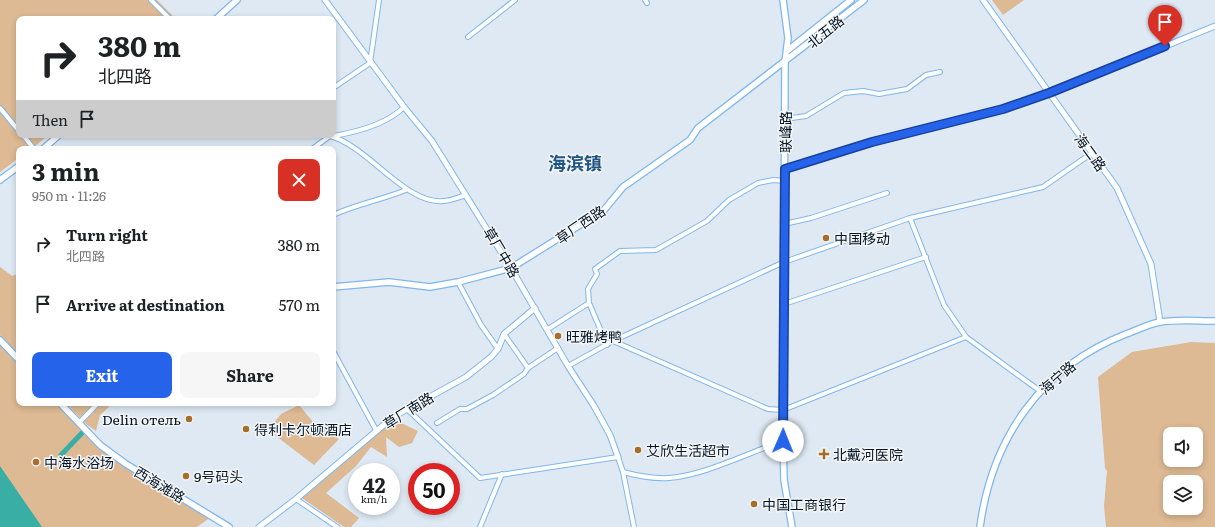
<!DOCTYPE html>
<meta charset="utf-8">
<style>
body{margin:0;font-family:Literata,"Noto Sans SC",serif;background:#f6f6f6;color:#202124;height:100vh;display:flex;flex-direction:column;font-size:15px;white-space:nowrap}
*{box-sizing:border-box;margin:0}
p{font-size:13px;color:#757577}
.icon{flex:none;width:22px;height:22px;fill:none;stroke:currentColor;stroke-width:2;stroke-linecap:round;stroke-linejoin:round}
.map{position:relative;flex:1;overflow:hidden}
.drawer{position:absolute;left:16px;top:146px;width:320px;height:260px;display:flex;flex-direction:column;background:#fff;border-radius:8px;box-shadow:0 2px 6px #0003}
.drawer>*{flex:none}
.banner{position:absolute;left:16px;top:16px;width:320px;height:122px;border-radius:8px;box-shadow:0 2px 6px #0003;background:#fff;color:#202124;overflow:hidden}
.controls{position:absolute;left:1163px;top:427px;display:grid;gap:8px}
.controls a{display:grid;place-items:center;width:40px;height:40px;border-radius:8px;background:#fff;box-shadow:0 2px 6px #0003;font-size:20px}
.speed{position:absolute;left:348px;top:463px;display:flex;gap:8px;font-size:20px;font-weight:700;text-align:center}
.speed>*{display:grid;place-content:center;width:52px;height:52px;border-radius:50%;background:#fff;box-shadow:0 2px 6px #0003;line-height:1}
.speed small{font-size:10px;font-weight:400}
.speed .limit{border:6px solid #d22;background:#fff;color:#111}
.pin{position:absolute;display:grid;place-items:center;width:34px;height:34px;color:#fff;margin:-41px -17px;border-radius:50% 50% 50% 0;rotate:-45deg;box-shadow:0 0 4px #0007}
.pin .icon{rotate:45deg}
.me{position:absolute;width:44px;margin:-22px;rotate:1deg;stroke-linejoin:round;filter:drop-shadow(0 0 3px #0008)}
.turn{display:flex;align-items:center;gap:14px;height:84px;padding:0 16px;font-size:18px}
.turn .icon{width:52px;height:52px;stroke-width:2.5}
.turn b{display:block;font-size:28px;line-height:34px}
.then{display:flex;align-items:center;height:38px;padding:0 16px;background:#0003;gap:8px;font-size:15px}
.round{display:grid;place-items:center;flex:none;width:42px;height:42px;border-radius:8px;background:#f6f6f6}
.head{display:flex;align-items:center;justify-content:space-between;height:68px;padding:0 16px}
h1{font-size:24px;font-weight:700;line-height:30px}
.button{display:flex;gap:8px;margin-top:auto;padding:8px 16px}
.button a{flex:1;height:46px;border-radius:8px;background:#2563eb;color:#fff;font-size:16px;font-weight:700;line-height:46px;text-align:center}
.button a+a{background:#f6f6f6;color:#202124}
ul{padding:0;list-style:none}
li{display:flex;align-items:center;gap:12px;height:60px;padding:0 16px}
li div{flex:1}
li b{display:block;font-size:15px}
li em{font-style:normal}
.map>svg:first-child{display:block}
.green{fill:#ddb994;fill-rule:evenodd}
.water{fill:#38aea4}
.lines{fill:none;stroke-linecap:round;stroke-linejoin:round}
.canal{stroke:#38aea4;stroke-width:5}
.minor-casing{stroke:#7fb7eb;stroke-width:6}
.tertiary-casing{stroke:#7fb7eb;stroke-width:7}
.secondary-casing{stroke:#7fb7eb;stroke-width:8}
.minor{stroke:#fff;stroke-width:4}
.tertiary{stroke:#fff;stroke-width:5}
.secondary{stroke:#fff;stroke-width:5.5}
.route-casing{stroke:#184099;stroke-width:10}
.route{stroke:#2563eb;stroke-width:7}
.poi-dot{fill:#a66e2b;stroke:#f5f5f5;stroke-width:1.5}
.labels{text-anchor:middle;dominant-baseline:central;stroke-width:3;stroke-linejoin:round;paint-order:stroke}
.street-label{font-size:14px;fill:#021629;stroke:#f5f5f5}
.poi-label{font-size:14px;fill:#021629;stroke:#f5f5f5;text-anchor:start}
.district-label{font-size:18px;font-weight:bold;fill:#1f5684;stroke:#f5f5f5}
</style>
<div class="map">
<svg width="1215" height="527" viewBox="0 0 1215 527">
<rect width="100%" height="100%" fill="#dee9f4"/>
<g class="green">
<polygon points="0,0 157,0 176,19 19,19 19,135 48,135 32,149 19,149 19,158 0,172"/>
<polygon points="992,0 1024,0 1003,15"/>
<polygon points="0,267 12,276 19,273 19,355 0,335"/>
<path d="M1191,342L1215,343V527H1106L1104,506L1107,471L1105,468L1098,377L1132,352ZM1170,434H1196V460H1170ZM1170,482H1196V508H1170Z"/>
<polygon points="0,343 19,362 19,403 58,403 96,442 209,517 208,519 197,527 31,527 0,479"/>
<polygon points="66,403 113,403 100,415 96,431 86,424"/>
<polygon points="299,405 318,428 328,430 339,439 314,465 268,430 281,414"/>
<polygon points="397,421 418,431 412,443 399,447 386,437 387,457 371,447 356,466 326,493 359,518 351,527 344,527 302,498 389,423"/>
</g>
<polygon class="water" points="0,466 42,527 0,527"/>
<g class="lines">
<polyline class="canal" points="61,455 82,433"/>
<g class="minor-casing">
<g id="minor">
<polyline points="151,0 170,19"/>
<polyline points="645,0 647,3"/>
<polyline points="468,37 515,0"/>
<polyline points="333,88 370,63 379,0"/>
<polyline points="0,108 19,131"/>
<polyline points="785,119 806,116 844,93 863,91 879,94 907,89 926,75 940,72"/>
<polyline points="23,135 34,149"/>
<path d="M333,136C357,132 386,125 404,107"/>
<path d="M312,149L330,136C368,146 406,205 443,201C450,201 459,197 466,195"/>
<path d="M333,215C358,204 381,200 406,190"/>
<polyline points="910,218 944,305 966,337 1040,391"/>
<polyline points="784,224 811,218 887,193"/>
<polyline points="458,282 481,325 498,349"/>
<polyline points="784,304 926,257"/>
<polyline points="548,329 589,303"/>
<polyline points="504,334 528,368"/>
<polyline points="613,341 768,409 783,410 966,337"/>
<polyline points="607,345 589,303 588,289 597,274 595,269 620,251 656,250 707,221 729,200 758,183 773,180 785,181"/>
<polyline points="333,351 376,430"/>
<polyline points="568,366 613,341 784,262 910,218 1043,187 1092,153"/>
<polyline points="407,409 480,478 618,457 623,472 634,527"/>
<polyline points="79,423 98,403"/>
<polyline points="437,423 460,409 467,409 493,395 524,374 528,368 558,348"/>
<path d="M623,472C638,476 653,479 669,478C705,475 748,453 783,441"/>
<polyline points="296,499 337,527"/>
<polyline points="480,527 502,474"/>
</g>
</g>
<g class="tertiary-casing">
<g id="tertiary">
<polyline points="325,0 404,107 432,141 511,268 568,366 594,406 610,435 618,457"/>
<polyline points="983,0 1117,188 1151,264 1160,322"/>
<polyline points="785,169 872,141 1003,109 1049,93 1215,26"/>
<polyline points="259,527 296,499 393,417 466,377 491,357 498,349 504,334 535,308"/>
</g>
</g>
<g class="secondary-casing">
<g id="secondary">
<polyline points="783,0 788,38 785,62 783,441 784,480 792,527"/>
<polyline points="216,19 237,0"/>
<polyline points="787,51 851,0"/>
<polyline points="43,149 59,135"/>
<polyline points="0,180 19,166"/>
<polyline points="333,287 389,282 430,287 458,282 511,268 604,210 623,187 690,140 698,128 864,0"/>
<polyline points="0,340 19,360"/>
<polyline points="60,403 100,445 126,464 229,527"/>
<path d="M980,527C992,438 1041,367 1126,334C1137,330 1149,324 1160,322C1178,319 1197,321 1215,321"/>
</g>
</g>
<use href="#minor" class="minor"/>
<use href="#tertiary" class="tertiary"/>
<use href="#secondary" class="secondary"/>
</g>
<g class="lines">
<g class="route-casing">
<polyline id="route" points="783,441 785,169 872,142 1003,109 1049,93 1165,46"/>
</g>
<use href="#route" class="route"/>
</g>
<g class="poi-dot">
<circle cx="826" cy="238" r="4"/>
<circle cx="558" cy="336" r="4"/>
<circle cx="189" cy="419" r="4"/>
<circle cx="246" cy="429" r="4"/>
<circle cx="638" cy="450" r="4"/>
<path d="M822 448h4v4h4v4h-4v4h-4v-4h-4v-4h4z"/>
<circle cx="36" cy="462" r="4"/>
<circle cx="186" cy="476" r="4"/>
<circle cx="754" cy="504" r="4"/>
</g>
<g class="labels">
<g class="street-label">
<text transform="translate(825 31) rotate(-39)">北五路</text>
<text transform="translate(785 132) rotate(-90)">联峰路</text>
<text transform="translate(1091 152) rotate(54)">海二路</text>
<text transform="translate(580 224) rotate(-34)">草厂西路</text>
<text transform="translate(502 252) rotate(59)">草厂中路</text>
<text transform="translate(1057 377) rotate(-41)">海宁路</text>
<text transform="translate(408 410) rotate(-32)">草厂南路</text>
<text transform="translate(160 484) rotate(31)">西海滩路</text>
</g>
<g class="poi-label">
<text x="834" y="238">中国移动</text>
<text x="566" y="336">旺雅烤鸭</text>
<text x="181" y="419" text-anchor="end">Delin отель</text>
<text x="254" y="429">得利卡尔顿酒店</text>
<text x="646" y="450">艾欣生活超市</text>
<text x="833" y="454">北戴河医院</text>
<text x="44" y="462">中海水浴场</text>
<text x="194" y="476">9号码头</text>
<text x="762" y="504">中国工商银行</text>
</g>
<g class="district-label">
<text x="575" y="162">海滨镇</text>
</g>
</g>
</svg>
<div class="controls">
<a><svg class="icon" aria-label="sound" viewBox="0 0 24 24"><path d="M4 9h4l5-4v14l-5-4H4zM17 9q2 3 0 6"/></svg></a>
<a><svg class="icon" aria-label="layers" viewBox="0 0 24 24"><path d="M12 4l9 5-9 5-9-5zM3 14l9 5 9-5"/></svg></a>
</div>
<div class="speed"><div>42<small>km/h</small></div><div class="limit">50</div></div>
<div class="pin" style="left:1165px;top:46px;background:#d93025"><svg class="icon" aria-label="arrive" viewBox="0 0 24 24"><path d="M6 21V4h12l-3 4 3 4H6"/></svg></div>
<svg class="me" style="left:783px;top:441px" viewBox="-20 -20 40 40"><circle r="19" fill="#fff"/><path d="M0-13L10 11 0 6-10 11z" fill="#2563eb"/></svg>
<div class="banner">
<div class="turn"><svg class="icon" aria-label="right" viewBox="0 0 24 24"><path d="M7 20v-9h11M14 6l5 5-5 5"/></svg><div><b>380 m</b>北四路</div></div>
<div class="then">Then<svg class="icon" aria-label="arrive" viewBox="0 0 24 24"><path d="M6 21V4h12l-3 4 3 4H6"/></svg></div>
</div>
<section class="drawer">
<div class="head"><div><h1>3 min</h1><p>950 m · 11:26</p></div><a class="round" style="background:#d93025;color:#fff"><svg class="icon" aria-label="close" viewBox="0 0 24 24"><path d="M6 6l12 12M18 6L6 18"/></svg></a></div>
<ul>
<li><svg class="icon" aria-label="right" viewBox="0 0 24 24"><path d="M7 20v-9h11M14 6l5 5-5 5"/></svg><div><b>Turn right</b><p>北四路</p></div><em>380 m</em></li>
<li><svg class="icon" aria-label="arrive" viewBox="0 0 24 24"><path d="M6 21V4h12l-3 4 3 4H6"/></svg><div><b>Arrive at destination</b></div><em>570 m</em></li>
</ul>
<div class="button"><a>Exit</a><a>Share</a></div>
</section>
</div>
